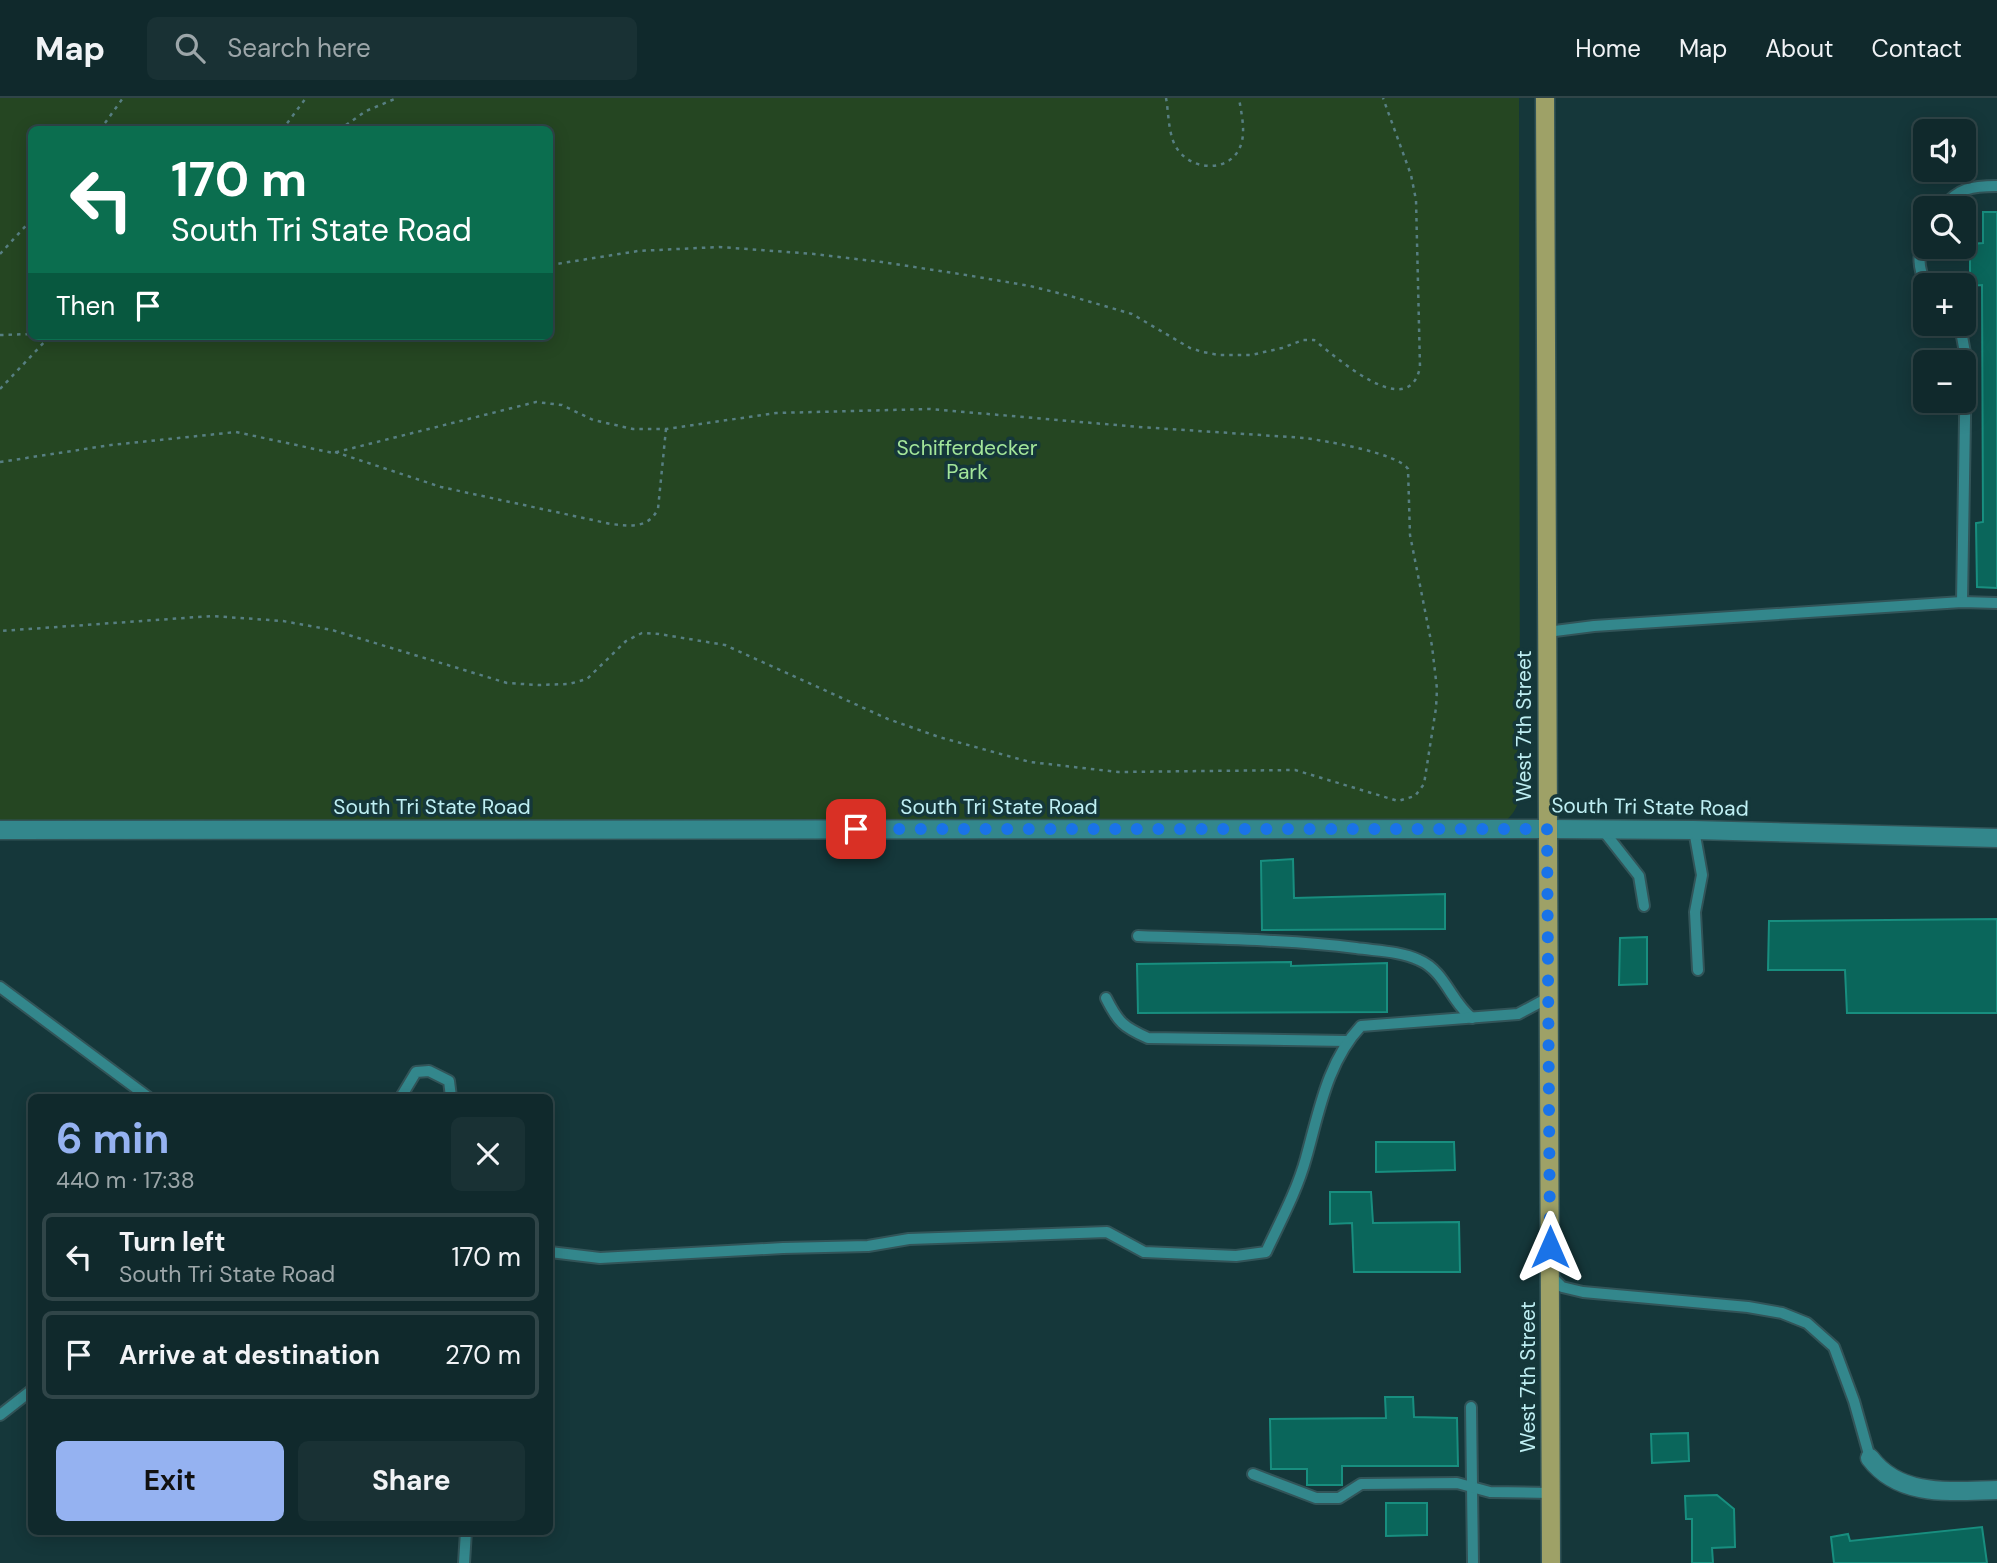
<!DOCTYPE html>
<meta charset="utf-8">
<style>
body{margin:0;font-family:"DM Sans",sans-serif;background:#193134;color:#f1f3f6;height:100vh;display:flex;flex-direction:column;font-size:26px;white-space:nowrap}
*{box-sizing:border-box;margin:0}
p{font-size:23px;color:#9ca6a9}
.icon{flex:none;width:38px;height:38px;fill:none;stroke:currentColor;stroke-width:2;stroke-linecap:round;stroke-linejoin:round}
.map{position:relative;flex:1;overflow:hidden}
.side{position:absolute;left:28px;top:996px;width:525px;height:441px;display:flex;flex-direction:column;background:#10292c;border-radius:10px;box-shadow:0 4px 18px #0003,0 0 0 2px #304548}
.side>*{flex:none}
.hud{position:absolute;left:28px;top:28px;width:525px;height:214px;border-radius:10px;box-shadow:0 4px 18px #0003,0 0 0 2px #304548;background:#0b6e4f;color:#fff;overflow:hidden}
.tools{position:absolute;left:1913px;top:21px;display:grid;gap:14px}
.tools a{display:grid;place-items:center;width:63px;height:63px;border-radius:10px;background:#10292c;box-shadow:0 4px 18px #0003,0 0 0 2px #304548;font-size:35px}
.pin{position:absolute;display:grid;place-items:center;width:60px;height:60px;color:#fff;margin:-30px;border-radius:14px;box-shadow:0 4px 10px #0006}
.me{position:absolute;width:77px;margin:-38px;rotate:0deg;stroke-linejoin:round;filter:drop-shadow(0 0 5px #0008)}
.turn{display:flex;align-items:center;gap:24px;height:147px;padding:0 28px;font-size:32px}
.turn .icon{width:91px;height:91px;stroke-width:2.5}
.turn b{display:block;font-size:49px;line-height:60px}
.then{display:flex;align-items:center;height:66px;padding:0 28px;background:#0003;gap:14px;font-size:26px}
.round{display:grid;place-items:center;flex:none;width:74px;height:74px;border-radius:10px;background:#193134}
.head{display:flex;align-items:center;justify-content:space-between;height:119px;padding:0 28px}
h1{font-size:42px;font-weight:700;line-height:52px;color:#95b2f1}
.primary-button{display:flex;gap:14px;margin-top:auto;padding:14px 28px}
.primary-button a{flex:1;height:80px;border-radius:10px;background:#95b2f1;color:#111;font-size:28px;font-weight:700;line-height:80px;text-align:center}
.primary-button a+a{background:#193134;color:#f1f3f6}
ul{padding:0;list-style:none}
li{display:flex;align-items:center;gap:21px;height:88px;margin:0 14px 10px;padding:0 14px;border:4px solid #304548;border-radius:10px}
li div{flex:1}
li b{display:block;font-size:26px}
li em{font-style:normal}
header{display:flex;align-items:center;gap:42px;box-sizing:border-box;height:98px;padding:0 35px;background:#10292c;border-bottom:2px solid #304548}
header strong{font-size:33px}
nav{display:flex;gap:38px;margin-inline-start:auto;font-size:24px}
.search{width:490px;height:63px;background:#193134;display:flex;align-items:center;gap:18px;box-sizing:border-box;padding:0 24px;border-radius:10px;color:#9ca6a9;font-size:26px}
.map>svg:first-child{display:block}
.green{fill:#254622;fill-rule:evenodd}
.building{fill:#0a665b;stroke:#188e7f;stroke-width:2}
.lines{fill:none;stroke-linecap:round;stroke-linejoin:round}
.service-casing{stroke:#325458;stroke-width:14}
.minor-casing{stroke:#325458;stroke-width:21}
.primary-casing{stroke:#325458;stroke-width:21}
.path{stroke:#577f82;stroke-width:2.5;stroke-dasharray:3.5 5;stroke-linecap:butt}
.service{stroke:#33878c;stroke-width:10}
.minor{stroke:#33878c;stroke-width:18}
.primary{stroke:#9ea167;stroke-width:18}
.route{stroke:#1a73e8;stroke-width:12;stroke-dasharray:0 21.6}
.labels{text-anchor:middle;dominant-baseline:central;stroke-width:7;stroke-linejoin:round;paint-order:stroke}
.park-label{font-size:21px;fill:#a3e69a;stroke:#15373a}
.street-label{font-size:21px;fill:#bfeff3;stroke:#15373a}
</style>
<header>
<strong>Map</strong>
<div class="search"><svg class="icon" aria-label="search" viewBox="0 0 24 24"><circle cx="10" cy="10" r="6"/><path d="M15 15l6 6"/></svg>Search here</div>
<nav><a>Home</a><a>Map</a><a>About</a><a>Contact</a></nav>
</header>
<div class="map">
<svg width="1997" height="1465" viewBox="0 0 1997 1465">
<rect width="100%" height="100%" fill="#15373a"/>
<path class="green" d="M0,0H1519L1520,699C1516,711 1513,718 1502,725L0,726ZM32,32H550V238H32Z"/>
<g class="building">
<polygon points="1983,114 1997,114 1997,490 1977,489 1976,425 1983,424 1982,187 1970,188 1970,146 1983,145"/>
<polygon points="1293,761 1294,800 1445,796 1445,831 1262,832 1261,763"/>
<polygon points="1997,821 1997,915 1847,915 1845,872 1768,872 1769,823"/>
<polygon points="1647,839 1647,886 1619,887 1620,840"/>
<polygon points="1291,864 1291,868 1387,865 1387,914 1138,915 1137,866"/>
<polygon points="1376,1044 1454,1044 1455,1072 1376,1074"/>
<polygon points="1330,1094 1371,1094 1373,1125 1459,1124 1460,1174 1354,1174 1352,1125 1330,1126"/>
<polygon points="1385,1299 1413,1299 1414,1319 1457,1320 1458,1368 1342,1368 1342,1387 1307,1387 1307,1371 1271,1371 1270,1321 1386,1320"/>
<polygon points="1688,1335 1689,1363 1652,1365 1651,1336"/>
<polygon points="1717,1397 1734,1411 1735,1449 1712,1450 1713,1465 1692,1465 1692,1421 1686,1421 1685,1398"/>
<polygon points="1386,1405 1427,1405 1427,1437 1386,1438"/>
<polygon points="1982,1429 1987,1465 1834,1465 1831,1439 1848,1436 1850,1443"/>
</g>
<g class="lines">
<g class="service-casing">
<g id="service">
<path d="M1942,110C1959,90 1971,88 1997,88"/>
<path d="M1925,139C1917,157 1918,169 1926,187"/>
<polyline points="1956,226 1961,233 1966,260 1962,504"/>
<polyline points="1547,534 1594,528 1962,504 1997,505"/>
<polyline points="1602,731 1639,778 1644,808"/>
<polyline points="1694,732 1702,777 1695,814 1698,872"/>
<path d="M1138,838C1211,841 1284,841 1356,850C1377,853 1400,853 1419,862C1445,873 1451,904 1472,920"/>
<polyline points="0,889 148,999"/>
<path d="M1106,900C1118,924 1123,929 1148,940L1347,943"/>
<polyline points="401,999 416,974 429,973 449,983 451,999"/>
<path d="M550,1154L600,1160L783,1150L868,1148L909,1141L1107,1134L1144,1154L1236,1158L1266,1154C1280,1124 1297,1093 1306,1060C1319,1014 1327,964 1361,928L1518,916L1548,900"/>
<polyline points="1550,1177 1562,1189 1583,1194 1748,1209 1782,1215 1807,1225 1834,1249 1854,1303 1870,1360"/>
<polyline points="1471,1309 1473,1465"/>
<polyline points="0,1317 32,1292"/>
<polyline points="1253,1376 1316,1400 1339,1400 1361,1386 1457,1385 1490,1394 1551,1395"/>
<polyline points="464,1465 466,1433"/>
</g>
</g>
<g class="minor-casing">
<g id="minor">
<polyline points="0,732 1547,731 1694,732 1997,740"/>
<path d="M1870,1360C1900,1400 1952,1393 1997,1392"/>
</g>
</g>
<g class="primary-casing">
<polyline id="primary" points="1545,0 1551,1465"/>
</g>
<g class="path">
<path d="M1166,0C1169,16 1168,39 1178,52C1195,75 1235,74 1242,43C1245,29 1241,14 1239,0"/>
<polyline points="100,32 123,0"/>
<polyline points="282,32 306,0"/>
<polyline points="339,32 366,13 397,0"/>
<polyline points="0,156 32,121"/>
<path d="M550,167L638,153L719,149L814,156L882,164L966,177L1030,188L1070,198L1132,216L1190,250L1203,254L1219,257H1251L1282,250L1303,242H1314C1334,257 1409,326 1420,269L1416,102L1411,77L1383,0"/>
<polyline points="0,237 32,236"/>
<polyline points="0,291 50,238"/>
<path d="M335,354L441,389L611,426C630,428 648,431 658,411L666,331"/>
<path d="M0,364L111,347L236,334L333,355L536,304L562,307L593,322L633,331H666L776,315L930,311L1139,329L1305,340C1325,343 1398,355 1408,371L1410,437L1432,548L1437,591L1436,610L1424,686L1415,698L1398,703L1295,672L1118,674L1030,664L939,639L888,621L725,547L659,536L642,535L626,543L587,581L569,586L538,587L507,585L332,532L283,523L212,518L0,533"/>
</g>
<use href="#service" class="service"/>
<use href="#minor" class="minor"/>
<use href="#primary" class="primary"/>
</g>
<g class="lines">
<polyline class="route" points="856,731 1547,731 1550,1149"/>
</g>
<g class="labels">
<g class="park-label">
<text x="967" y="350">Schifferdecker<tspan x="967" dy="24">Park</tspan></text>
</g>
<g class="street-label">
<text transform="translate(1524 628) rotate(-90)">West 7th Street</text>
<text x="432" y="709">South Tri State Road</text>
<text x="999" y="709">South Tri State Road</text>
<text transform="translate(1650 709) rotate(1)">South Tri State Road</text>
<text transform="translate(1528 1279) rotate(-90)">West 7th Street</text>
</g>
</g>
</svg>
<div class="tools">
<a><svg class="icon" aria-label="sound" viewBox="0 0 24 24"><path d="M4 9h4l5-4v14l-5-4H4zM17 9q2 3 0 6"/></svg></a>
<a><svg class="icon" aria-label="search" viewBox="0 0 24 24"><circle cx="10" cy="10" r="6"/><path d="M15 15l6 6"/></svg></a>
<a>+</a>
<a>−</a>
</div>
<div class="pin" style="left:856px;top:731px;background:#d93025"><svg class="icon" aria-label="arrive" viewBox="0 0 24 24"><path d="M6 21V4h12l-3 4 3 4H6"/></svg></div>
<svg class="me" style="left:1550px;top:1149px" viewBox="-20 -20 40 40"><path d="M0-17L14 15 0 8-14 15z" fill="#1a73e8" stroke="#fff" stroke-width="4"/></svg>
<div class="hud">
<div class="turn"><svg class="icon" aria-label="left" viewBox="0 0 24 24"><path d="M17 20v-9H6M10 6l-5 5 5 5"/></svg><div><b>170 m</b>South Tri State Road</div></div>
<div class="then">Then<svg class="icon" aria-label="arrive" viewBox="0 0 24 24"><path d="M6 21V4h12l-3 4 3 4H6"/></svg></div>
</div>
<section class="side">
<div class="head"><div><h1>6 min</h1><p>440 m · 17:38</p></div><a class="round"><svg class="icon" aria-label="close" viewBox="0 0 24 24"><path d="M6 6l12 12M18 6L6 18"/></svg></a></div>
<ul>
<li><svg class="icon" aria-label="left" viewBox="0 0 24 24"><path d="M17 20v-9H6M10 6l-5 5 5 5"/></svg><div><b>Turn left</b><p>South Tri State Road</p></div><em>170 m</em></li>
<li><svg class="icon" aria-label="arrive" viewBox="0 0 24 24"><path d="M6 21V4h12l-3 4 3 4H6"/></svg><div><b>Arrive at destination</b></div><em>270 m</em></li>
</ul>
<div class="primary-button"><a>Exit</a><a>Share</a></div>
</section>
</div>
